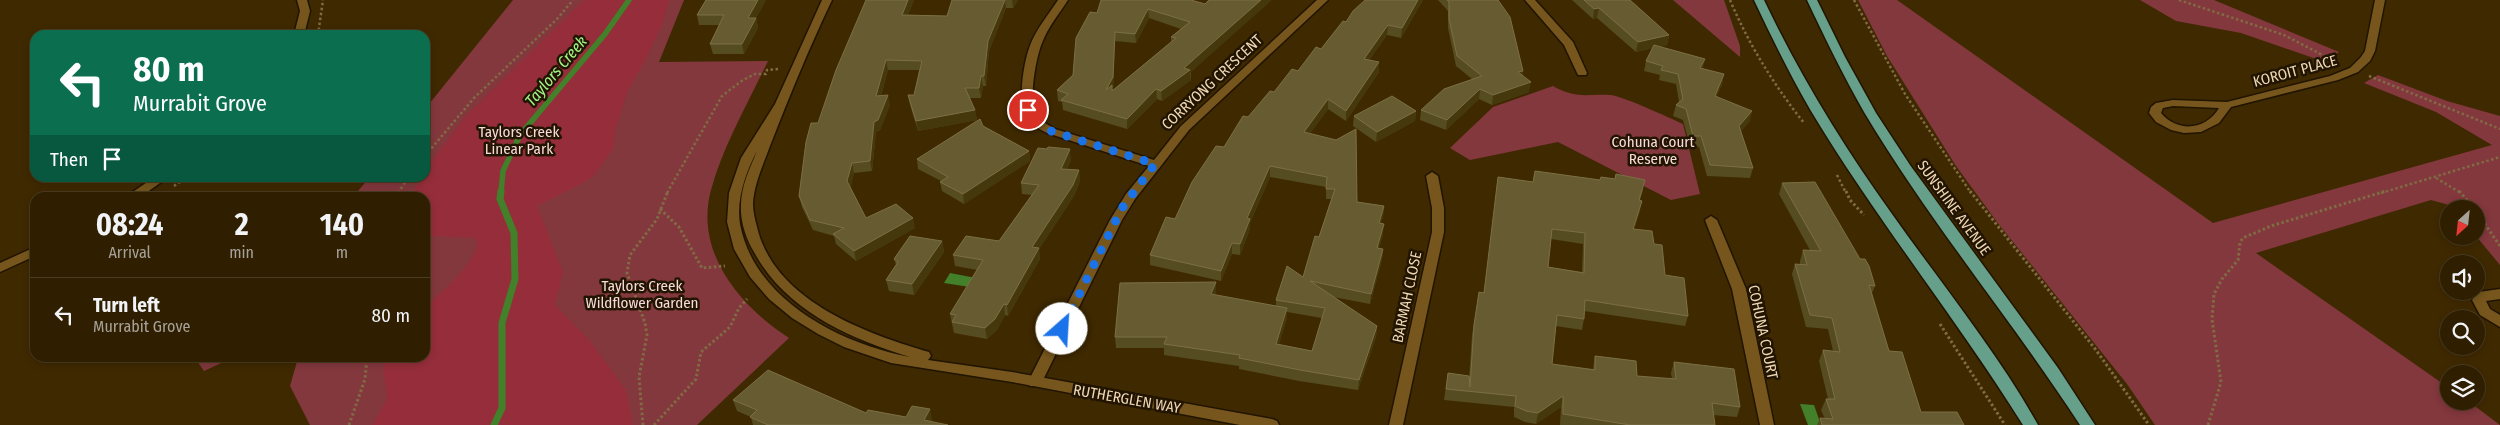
<!DOCTYPE html>
<style>
body{margin:0;font-family:"Fira Sans Condensed",sans-serif;background:#3b2c0f;color:#f1f3f6;height:100vh;display:flex;flex-direction:column;font-size:19px;white-space:nowrap}
*{box-sizing:border-box;margin:0}
p{font-size:16px;color:#a7a299}
.icon{flex:none;width:28px;height:28px;fill:none;stroke:currentColor;stroke-width:2;stroke-linecap:round;stroke-linejoin:round}
.map{position:relative;flex:1;overflow:hidden}
.panel{position:absolute;left:30px;top:192px;width:400px;height:170px;display:flex;flex-direction:column;background:#2f1f00;border-radius:15px;box-shadow:0 2px 8px #0003,0 0 0 1px #4a3d22}
.panel>*{flex:none}
.banner{position:absolute;left:30px;top:30px;width:400px;height:152px;border-radius:15px;box-shadow:0 2px 8px #0003,0 0 0 1px #4a3d22;background:#0b6e4f;color:#fff;overflow:hidden}
.needle{width:32px;rotate:207deg}
.fabs{position:absolute;left:2440px;top:200px;display:grid;gap:10px}
.fabs a{display:grid;place-items:center;width:45px;height:45px;border-radius:50%;background:#2f1f00;box-shadow:0 2px 8px #0003,0 0 0 1px #4a3d22;font-size:25px}
.pin{position:absolute;display:grid;place-items:center;width:42px;height:42px;color:#fff;margin:-21px;border:2px solid #fff;border-radius:50%;box-shadow:0 1px 5px #0007}
.me{position:absolute;width:55px;margin:-28px;rotate:26deg;stroke-linejoin:round;filter:drop-shadow(0 0 4px #0008)}
.turn{display:flex;align-items:center;gap:18px;height:105px;padding:0 20px;font-size:22px}
.turn .icon{width:65px;height:65px;stroke-width:2.5}
.turn b{display:block;font-size:35px;line-height:42px}
.then{display:flex;align-items:center;height:48px;padding:0 20px;background:#0003;gap:10px;font-size:19px}
.eta{display:flex;justify-content:space-evenly;align-items:center;height:85px;text-align:center}
.eta b{font-size:30px;font-weight:700;line-height:35px}
ul{padding:0;list-style:none}
li{display:flex;align-items:center;gap:15px;height:75px;padding:0 20px;border-top:1px solid #4a3d22}
li div{flex:1}
li b{display:block;font-size:19px}
li em{font-style:normal}
.map>svg:first-child{display:block}
.green{fill:#83383d}
.forest{fill:#952e3a}
.water{fill:#428029}
.lines{fill:none;stroke-linecap:round;stroke-linejoin:round}
.stream-far1{stroke:#428029;stroke-width:5.5}
.stream{stroke:#428029;stroke-width:7}
.minor-casing{stroke:#211400;stroke-width:3}
.tertiary-casing{stroke:#211400;stroke-width:3}
.primary-casing{stroke:#211400;stroke-width:3}
.path-far1{stroke:#816b44;stroke-width:2.5;stroke-dasharray:2.5 2.5;stroke-linecap:butt}
.path{stroke:#816b44;stroke-width:3;stroke-dasharray:2.5 2.5;stroke-linecap:butt}
.minor{fill:#76561c;fill-rule:evenodd}
.tertiary{fill:#76561c;fill-rule:evenodd}
.primary{fill:#66a08b;fill-rule:evenodd}
.wall{fill:#564c21;fill-rule:evenodd}
.shaded-wall{fill:#46380d}
.building{fill:#675c31;stroke:#7c6f46;fill-rule:evenodd}
.route{stroke:#1a73e8;stroke-width:9;stroke-dasharray:0 16.2}
.labels{text-anchor:middle;dominant-baseline:central;stroke-width:5;stroke-linejoin:round;paint-order:stroke}
.street-label{font-size:15px;fill:#efd8b5;stroke:#211400}
.park-label{font-size:15px;fill:#f8dada;stroke:#211400}
.water-label{font-size:16px;font-style:italic;fill:#a3f686;stroke:#211400}
</style>
<div class="map">
<svg width="2500" height="425" viewBox="0 0 2500 425">
<rect width="100%" height="100%" fill="#3f2900"/>
<g class="green">
<path d="M513,0H684L659,62L768,61C748,103 723,146 711,190C694,253 741,307 789,338L697,425H310L290,386L298,358H425V198L353,197L369,178H425V109Z"/>
<polygon points="1673,0 1724,0 1740,46 1740,57"/>
<polygon points="1858,0 1897,0 2213,223 2492,145 2436,112 2364,83 2378,75 2447,101 2500,116 2500,265 2476,236 2476,209 2453,209 2449,205 2431,200 2256,253 2449,388 2449,401 2468,401 2500,425 2155,425 2127,384 1997,222 1956,166 1887,56"/>
<polygon points="2140,0 2214,0 2339,52 2325,62 2241,33 2176,21"/>
<path d="M1553,86C1576,99 1585,94 1610,95C1620,95 1670,118 1683,124L1700,194L1671,200L1558,142L1470,160L1450,148L1493,107Z"/>
<polygon points="195,358 232,358 204,371"/>
</g>
<path class="forest" d="M584,0H669L662,25L645,61L628,90L615,130L613,149L592,178L537,206L563,272L555,305L590,341L626,390L633,425H372L387,400L383,367L386,358H425V307C442,292 476,264 477,241L474,238L431,236L425,234V198L414,197V190L421,178H425V170L466,116Z"/>
<g class="water">
<polygon points="950,273 976,278 970,287 944,283"/>
<polygon points="1800,404 1814,405 1821,425 1808,425"/>
</g>
<g class="lines">
<polyline class="stream-far1" points="501,193 503,171 520,135 605,34 629,0"/>
<polyline class="stream" points="494,425 502,408 502,323 515,279 514,233 500,199 501,191"/>
<g class="minor-casing">
<g id="minor">
<polygon points="297,0 307,0 310,11 304,35 294,35 300,11"/>
<path d="M1058,0H1068C1059,14 1048,27 1042,43C1036,57 1028,101 1036,115C1040,121 1049,125 1055,129L1154,160L1181,126L1317,0H1328L1189,130L1135,199L1122,220L1042,382L1040,386H1030L1028,382L1110,220L1126,194L1149,166L1047,133C1039,129 1031,125 1026,116C1017,101 1024,59 1031,43C1037,28 1049,14 1058,0Z"/>
<polygon points="1525,0 1535,0 1573,42 1587,73 1586,75 1578,75 1564,45"/>
<path d="M2375,0H2385L2375,51L2370,61L2358,72L2338,80L2231,107L2219,123L2201,132L2184,133L2171,130L2156,122L2149,113L2151,107L2156,103L2173,100L2227,102L2330,76L2350,68L2361,57L2365,51ZM2173,106L2219,108C2206,130 2178,133 2161,113L2163,108Z"/>
<polygon points="1432,172 1438,176 1444,208 1444,232 1403,425 1389,425 1432,232 1432,208 1426,176"/>
<polygon points="153,178 167,178 139,198 124,198"/>
<polygon points="1711,216 1717,220 1746,289 1774,425 1760,425 1732,289 1705,220"/>
<polygon points="35,247 35,256 0,272 0,263"/>
<polygon points="2500,289 2500,299 2486,301 2490,309 2500,315 2500,327 2480,315 2472,300 2479,292"/>
</g>
</g>
<g class="tertiary-casing">
<path id="tertiary" d="M822,0H832C809,48 789,97 770,146C763,165 754,184 753,204C753,212 755,219 757,227C774,300 864,333 929,352L931,356L928,360L1012,372L1272,419L1277,421L1279,425H1240L1012,382L891,363L844,347L818,334L792,318L769,299L750,277L734,249L727,222L729,193L741,158L775,104ZM757,151C750,168 741,186 741,205C740,221 746,239 754,252C785,310 850,339 910,357C841,344 754,300 740,224C736,199 746,172 757,151Z"/>
</g>
<g class="primary-casing">
<g id="primary">
<path d="M1754,0H1764C1800,76 1843,146 1892,214C1940,282 1998,353 2038,425H2023C1956,318 1876,219 1811,111C1790,75 1772,38 1754,0Z"/>
<path d="M1807,0H1817L1845,57L1876,113L1910,165L2058,368L2095,425H2080C2011,319 1929,221 1864,112C1843,75 1825,38 1807,0Z"/>
</g>
</g>
<g class="path-far1">
<path d="M1730,0C1749,45 1774,85 1804,123"/>
<polyline points="1854,0 1905,94 1971,193"/>
<polyline points="2179,0 2284,35 2336,62"/>
<polyline points="318,35 323,0"/>
<polyline points="2369,76 2500,129"/>
<polyline points="425,156 474,98 557,19 573,0"/>
<polyline points="1837,175 1846,193"/>
<polyline points="2436,178 2461,193"/>
<polyline points="174,186 186,178"/>
<polyline points="398,193 408,178"/>
<polyline points="667,193 722,96 743,80 755,74 766,74 767,70 779,69"/>
<polyline points="2381,193 2500,157"/>
</g>
<g class="path">
<polyline points="1846,191 1850,200 1864,215"/>
<polyline points="1970,191 2096,350 2149,425"/>
<polyline points="2459,191 2475,209"/>
<polyline points="394,198 399,191"/>
<polyline points="660,209 679,227 702,268 725,266"/>
<polyline points="2476,211 2500,246"/>
<polyline points="1940,324 2005,425"/>
<polyline points="349,425 365,379 367,358"/>
<polyline points="643,425 639,377 647,335 645,323 627,273 630,255 657,219 668,191"/>
<polyline points="654,425 696,379 701,352 730,327 739,308 747,299"/>
<polyline points="2208,425 2221,382 2212,319 2214,294 2222,279 2238,260 2240,242 2243,238 2271,226 2386,191"/>
</g>
<use href="#minor" class="minor"/>
<use href="#tertiary" class="tertiary"/>
<use href="#primary" class="primary"/>
</g>
<g class="wall">
<polygon points="706,0 766,0 756,18 758,28 744,54 713,54 710,44 719,25 699,25 697,15"/>
<polygon points="866,0 914,0 908,15 947,16 952,0 1018,0 1013,8 1006,8 989,51 986,86 983,86 981,98 970,98 975,110 977,120 918,131 910,105 908,95 914,95 919,70 888,70 881,96 890,105 880,130 876,132 872,171 854,173 850,188 866,218 915,228 856,261 836,244 834,236 813,230 802,207 799,196"/>
<path d="M1191,0V80L1162,101L1157,99L1127,129L1063,110L1062,102L1058,101L1057,90L1073,75L1097,13ZM1149,18L1181,29L1171,37V42L1113,90L1115,41L1136,43Z"/>
<path d="M1365,0H1423L1401,38L1387,35L1369,60L1379,72L1346,121L1328,109L1310,133L1357,202L1384,206L1383,217L1381,223L1383,234L1379,248L1383,249L1382,260L1370,304L1333,297L1377,326L1376,337L1358,390L1299,381L1239,369V366L1164,355V348H1116L1115,337L1216,282V292L1215,295L1276,306V300L1303,277L1319,237L1331,199H1326V187L1270,177L1250,223V229L1240,255L1232,254L1221,281L1150,265V255L1175,219L1224,147L1248,117L1274,92L1321,49ZM1287,312L1322,318L1312,351L1279,344L1287,318Z"/>
<polygon points="1438,0 1498,0 1523,71 1523,76 1529,92 1492,105 1479,99 1446,130 1420,120 1421,110 1472,79 1456,66 1448,28 1448,11"/>
<polygon points="1572,0 1630,0 1669,35 1667,45 1659,47 1703,69 1724,74 1722,85 1716,97 1750,121 1741,131 1753,168 1750,178 1707,176 1699,147 1690,146 1683,120 1673,116 1676,105 1679,102 1676,84 1659,80 1660,75 1644,71 1646,61 1653,48 1636,52 1597,18 1593,19"/>
<polygon points="1416,111 1415,121 1376,142 1353,126 1354,116"/>
<polygon points="983,126 1029,151 1030,161 964,204 942,191 940,182 941,181 918,169 917,159"/>
<polygon points="1071,160 1067,169 1079,170 1080,181 1074,196 1039,249 1040,259 1008,316 1005,315 997,330 987,339 954,333 950,314 977,270 955,266 953,255 999,241 1032,195 1022,194 1021,183"/>
<path d="M1533,182L1643,190L1640,200V211L1634,229L1654,244L1665,275L1688,316L1685,326L1584,311V319L1582,330L1556,326L1552,364L1593,369L1595,356L1637,376L1672,379L1671,373L1674,362L1740,407L1737,417L1713,415L1715,425H1560L1561,407L1536,424L1525,422L1514,417V407L1444,400L1448,373L1469,379L1472,335L1479,292L1483,293ZM1551,239L1583,244L1582,272L1548,267Z"/>
<polygon points="1782,183 1875,286 1872,293 1889,351 1921,412 1964,425 1817,425 1820,418 1825,419 1821,410 1826,399 1828,399 1819,361 1823,350 1833,351 1828,329 1806,327 1792,274 1795,264 1800,264 1800,261 1803,250 1810,250 1779,194"/>
<polygon points="942,241 944,252 914,295 889,291 886,280 896,265 894,259"/>
<polygon points="733,400 866,413 932,420 932,422 948,425 753,425 751,417 737,411"/>
</g>
<g class="shaded-wall">
<polygon points="758,0 766,0 756,18 758,28 744,54 742,44 748,18"/>
<polygon points="908,0 914,0 904,25 902,15"/>
<polygon points="1005,0 1006,8 989,51 986,86 984,76 988,41"/>
<polygon points="1012,0 1018,0 1013,8"/>
<polygon points="1261,0 1272,0 1190,73 1191,80 1162,101 1161,91 1184,68"/>
<polygon points="1418,0 1423,0 1401,38 1402,28"/>
<polygon points="1599,8 1597,18 1593,19 1594,9"/>
<polygon points="1148,9 1149,18 1136,43 1135,34"/>
<polygon points="1388,25 1387,35 1363,68 1364,59"/>
<polygon points="1115,32 1115,41 1113,87 1113,95 1106,90"/>
<polygon points="1669,35 1667,45 1636,52 1638,42"/>
<polygon points="1705,59 1703,69 1698,79 1700,68"/>
<polygon points="886,60 888,70 878,106 876,96"/>
<polygon points="1379,62 1379,72 1346,121 1346,111"/>
<polygon points="1523,71 1522,81 1518,72"/>
<polygon points="1724,74 1722,85 1712,107 1715,96"/>
<polygon points="981,76 983,86 981,98 979,88"/>
<polygon points="1531,82 1529,92 1492,105 1493,95"/>
<polygon points="1156,89 1157,99 1127,129 1127,119"/>
<polygon points="1480,89 1479,99 1446,130 1447,120"/>
<polygon points="888,95 890,105 880,130 876,132 872,171 870,161 874,122"/>
<polygon points="1328,99 1328,109 1304,142 1304,132"/>
<polygon points="975,110 977,120 918,131 916,121"/>
<polygon points="1416,111 1415,121 1376,142 1377,132"/>
<polygon points="1752,111 1750,121 1736,136 1739,126"/>
<polygon points="1070,149 1071,160 1063,179 1061,169"/>
<polygon points="1029,151 1030,161 964,204 963,194"/>
<polygon points="852,163 854,173 850,192 847,181"/>
<polygon points="1270,166 1270,177 1250,223 1250,229 1240,255 1240,244 1247,218"/>
<polygon points="1079,170 1080,181 1074,196 1039,249 1040,259 1008,316 1007,305 1032,247"/>
<polygon points="1642,201 1640,211 1631,239 1633,229"/>
<polygon points="1384,206 1383,217 1378,233 1379,223"/>
<polygon points="913,218 915,228 856,261 854,251"/>
<polygon points="1384,224 1383,234 1376,259 1377,248"/>
<polygon points="942,241 944,252 914,295 912,284"/>
<polygon points="1232,243 1232,254 1221,281 1221,271"/>
<polygon points="1383,249 1382,260 1370,304 1371,294"/>
<polygon points="1216,282 1216,292 1211,305 1211,294"/>
<polygon points="1004,304 1005,315 997,330 987,339 985,328"/>
<polygon points="1287,308 1287,318 1276,354 1276,344"/>
<polygon points="1377,326 1376,337 1358,390 1359,380"/>
<polygon points="1563,396 1561,407 1536,424 1538,413"/>
<polygon points="930,409 932,420 930,425 924,420"/>
</g>
<g class="building">
<polygon points="706,0 758,0 748,18 756,18 742,44 710,44 724,15 697,15"/>
<polygon points="866,0 908,0 902,15 947,16 952,0 1005,0 988,41 984,76 981,76 979,88 965,88 975,110 916,121 908,95 914,95 922,61 886,60 876,96 888,95 878,120 874,122 870,161 852,163 847,181 866,218 896,204 913,218 854,251 833,234 844,228 810,220 799,196 806,142 811,123 818,123 836,70"/>
<path d="M1101,0H1191L1205,4L1209,0H1261L1184,68L1190,70L1161,91L1156,89L1127,119L1061,100L1068,94L1057,90L1073,75L1076,38L1090,12L1097,13ZM1148,9L1190,22L1171,37L1176,38L1112,91V85L1106,90L1113,77L1115,32L1135,34Z"/>
<polygon points="1365,0 1418,0 1402,28 1388,25 1364,59 1379,62 1346,111 1328,99 1304,132 1336,140 1356,129 1357,202 1384,206 1379,223 1384,224 1377,248 1383,249 1371,294 1310,281 1377,326 1359,380 1300,370 1239,358 1240,355 1164,344 1167,337 1115,337 1120,283 1216,282 1211,294 1287,308 1276,344 1312,351 1325,308 1276,300 1287,266 1303,277 1315,236 1319,237 1335,189 1326,189 1327,177 1270,166 1247,218 1250,219 1240,244 1232,243 1221,271 1150,255 1166,217 1175,219 1192,182 1216,146 1224,147 1243,116 1248,117 1270,91 1274,92 1292,69 1298,71 1316,47 1321,49 1343,21 1346,22 1353,11"/>
<polygon points="1447,0 1498,0 1510,17 1523,71 1518,72 1531,82 1493,95 1480,89 1447,120 1421,110 1444,89 1482,76 1457,56 1449,19 1449,2"/>
<polygon points="1584,0 1630,0 1669,35 1638,42 1599,8 1594,9"/>
<polygon points="1654,45 1705,59 1700,68 1724,74 1715,96 1752,111 1739,126 1753,168 1710,165 1701,136 1693,136 1686,109 1676,105 1683,99 1678,74 1661,70 1663,66 1646,61"/>
<polygon points="1392,96 1416,111 1377,132 1354,116"/>
<polygon points="980,119 983,126 1029,151 963,194 940,182 948,177 917,159"/>
<polygon points="1048,147 1070,149 1061,169 1079,170 1073,185 1032,247 1039,248 1007,305 1004,304 995,319 985,328 952,322 956,315 950,314 983,260 953,255 966,236 999,241 1039,185 1021,183 1038,148 1047,149"/>
<path d="M1535,171L1600,180L1601,177L1615,179L1616,174L1645,180L1639,200L1642,201L1633,229L1652,231L1654,244L1662,245L1665,275L1684,278L1688,316L1585,300L1584,319L1557,315L1552,364L1595,370V356L1636,361L1637,376L1676,379L1674,362L1734,369L1740,407L1712,403L1715,425H1630L1563,414V396L1538,413L1526,411L1515,406L1516,396L1446,389L1448,373L1469,376L1470,387L1474,325L1479,292L1484,293L1498,177L1533,182ZM1552,229L1585,233L1584,273L1548,267Z"/>
<polygon points="1815,182 1860,259 1865,259 1869,266 1875,286 1869,285 1889,351 1902,352 1921,412 1957,412 1964,425 1822,425 1820,418 1833,419 1826,399 1835,399 1823,350 1840,352 1832,318 1810,315 1795,264 1807,265 1803,250 1821,251 1782,183"/>
<polygon points="910,236 942,241 912,284 886,280 898,262 894,259"/>
<polygon points="768,370 866,413 868,410 906,417 912,406 930,409 924,420 948,425 768,425 750,417 757,410 733,400"/>
</g>
<g class="lines">
<polyline class="route" points="1028,110 1035,121 1051,131 1155,164 1122,208 1062,329"/>
</g>
<g class="labels">
<g class="street-label">
<text transform="translate(2295 71) rotate(-15)">KOROIT PLACE</text>
<text transform="translate(1212 82) rotate(-43)">CORRYONG CRESCENT</text>
<text transform="translate(1954 208) rotate(54)">SUNSHINE AVENUE</text>
<text transform="translate(1407 297) rotate(-78)">BARMAH CLOSE</text>
<text transform="translate(1763 332) rotate(78)">COHUNA COURT</text>
<text transform="translate(1127 399) rotate(10)">RUTHERGLEN WAY</text>
</g>
<g class="park-label">
<text x="519" y="132">Taylors Creek<tspan x="519" dy="17">Linear Park</tspan></text>
<text x="1653" y="142">Cohuna Court<tspan x="1653" dy="17">Reserve</tspan></text>
<text x="642" y="286">Taylors Creek<tspan x="642" dy="17">Wildflower Garden</tspan></text>
</g>
<g class="water-label">
<text transform="translate(556 71) rotate(-50)">Taylors Creek</text>
</g>
</g>
</svg>
<div class="fabs">
<a><svg class="needle" viewBox="-14 -14 28 28"><path d="M0-13l5 13h-10z" fill="#e53935"/><path d="M0 13l5-13h-10z" fill="#a7a299"/></svg></a>
<a><svg class="icon" aria-label="sound" viewBox="0 0 24 24"><path d="M4 9h4l5-4v14l-5-4H4zM17 9q2 3 0 6"/></svg></a>
<a><svg class="icon" aria-label="search" viewBox="0 0 24 24"><circle cx="10" cy="10" r="6"/><path d="M15 15l6 6"/></svg></a>
<a><svg class="icon" aria-label="layers" viewBox="0 0 24 24"><path d="M12 4l9 5-9 5-9-5zM3 14l9 5 9-5"/></svg></a>
</div>
<div class="pin" style="left:1028px;top:110px;background:#d93025"><svg class="icon" aria-label="arrive" viewBox="0 0 24 24"><path d="M6 21V4h12l-3 4 3 4H6"/></svg></div>
<svg class="me" style="left:1062px;top:329px" viewBox="-20 -20 40 40"><circle r="19" fill="#fff"/><path d="M0-13L10 11 0 6-10 11z" fill="#1a73e8"/></svg>
<div class="banner">
<div class="turn"><svg class="icon" aria-label="left" viewBox="0 0 24 24"><path d="M17 20v-9H6M10 6l-5 5 5 5"/></svg><div><b>80 m</b>Murrabit Grove</div></div>
<div class="then">Then<svg class="icon" aria-label="arrive" viewBox="0 0 24 24"><path d="M6 21V4h12l-3 4 3 4H6"/></svg></div>
</div>
<section class="panel">
<div class="eta">
<div><b>08:24</b><p>Arrival</p></div>
<div><b>2</b><p>min</p></div>
<div><b>140</b><p>m</p></div>
</div>
<ul>
<li><svg class="icon" aria-label="left" viewBox="0 0 24 24"><path d="M17 20v-9H6M10 6l-5 5 5 5"/></svg><div><b>Turn left</b><p>Murrabit Grove</p></div><em>80 m</em></li>
</ul>
</section>
</div>
